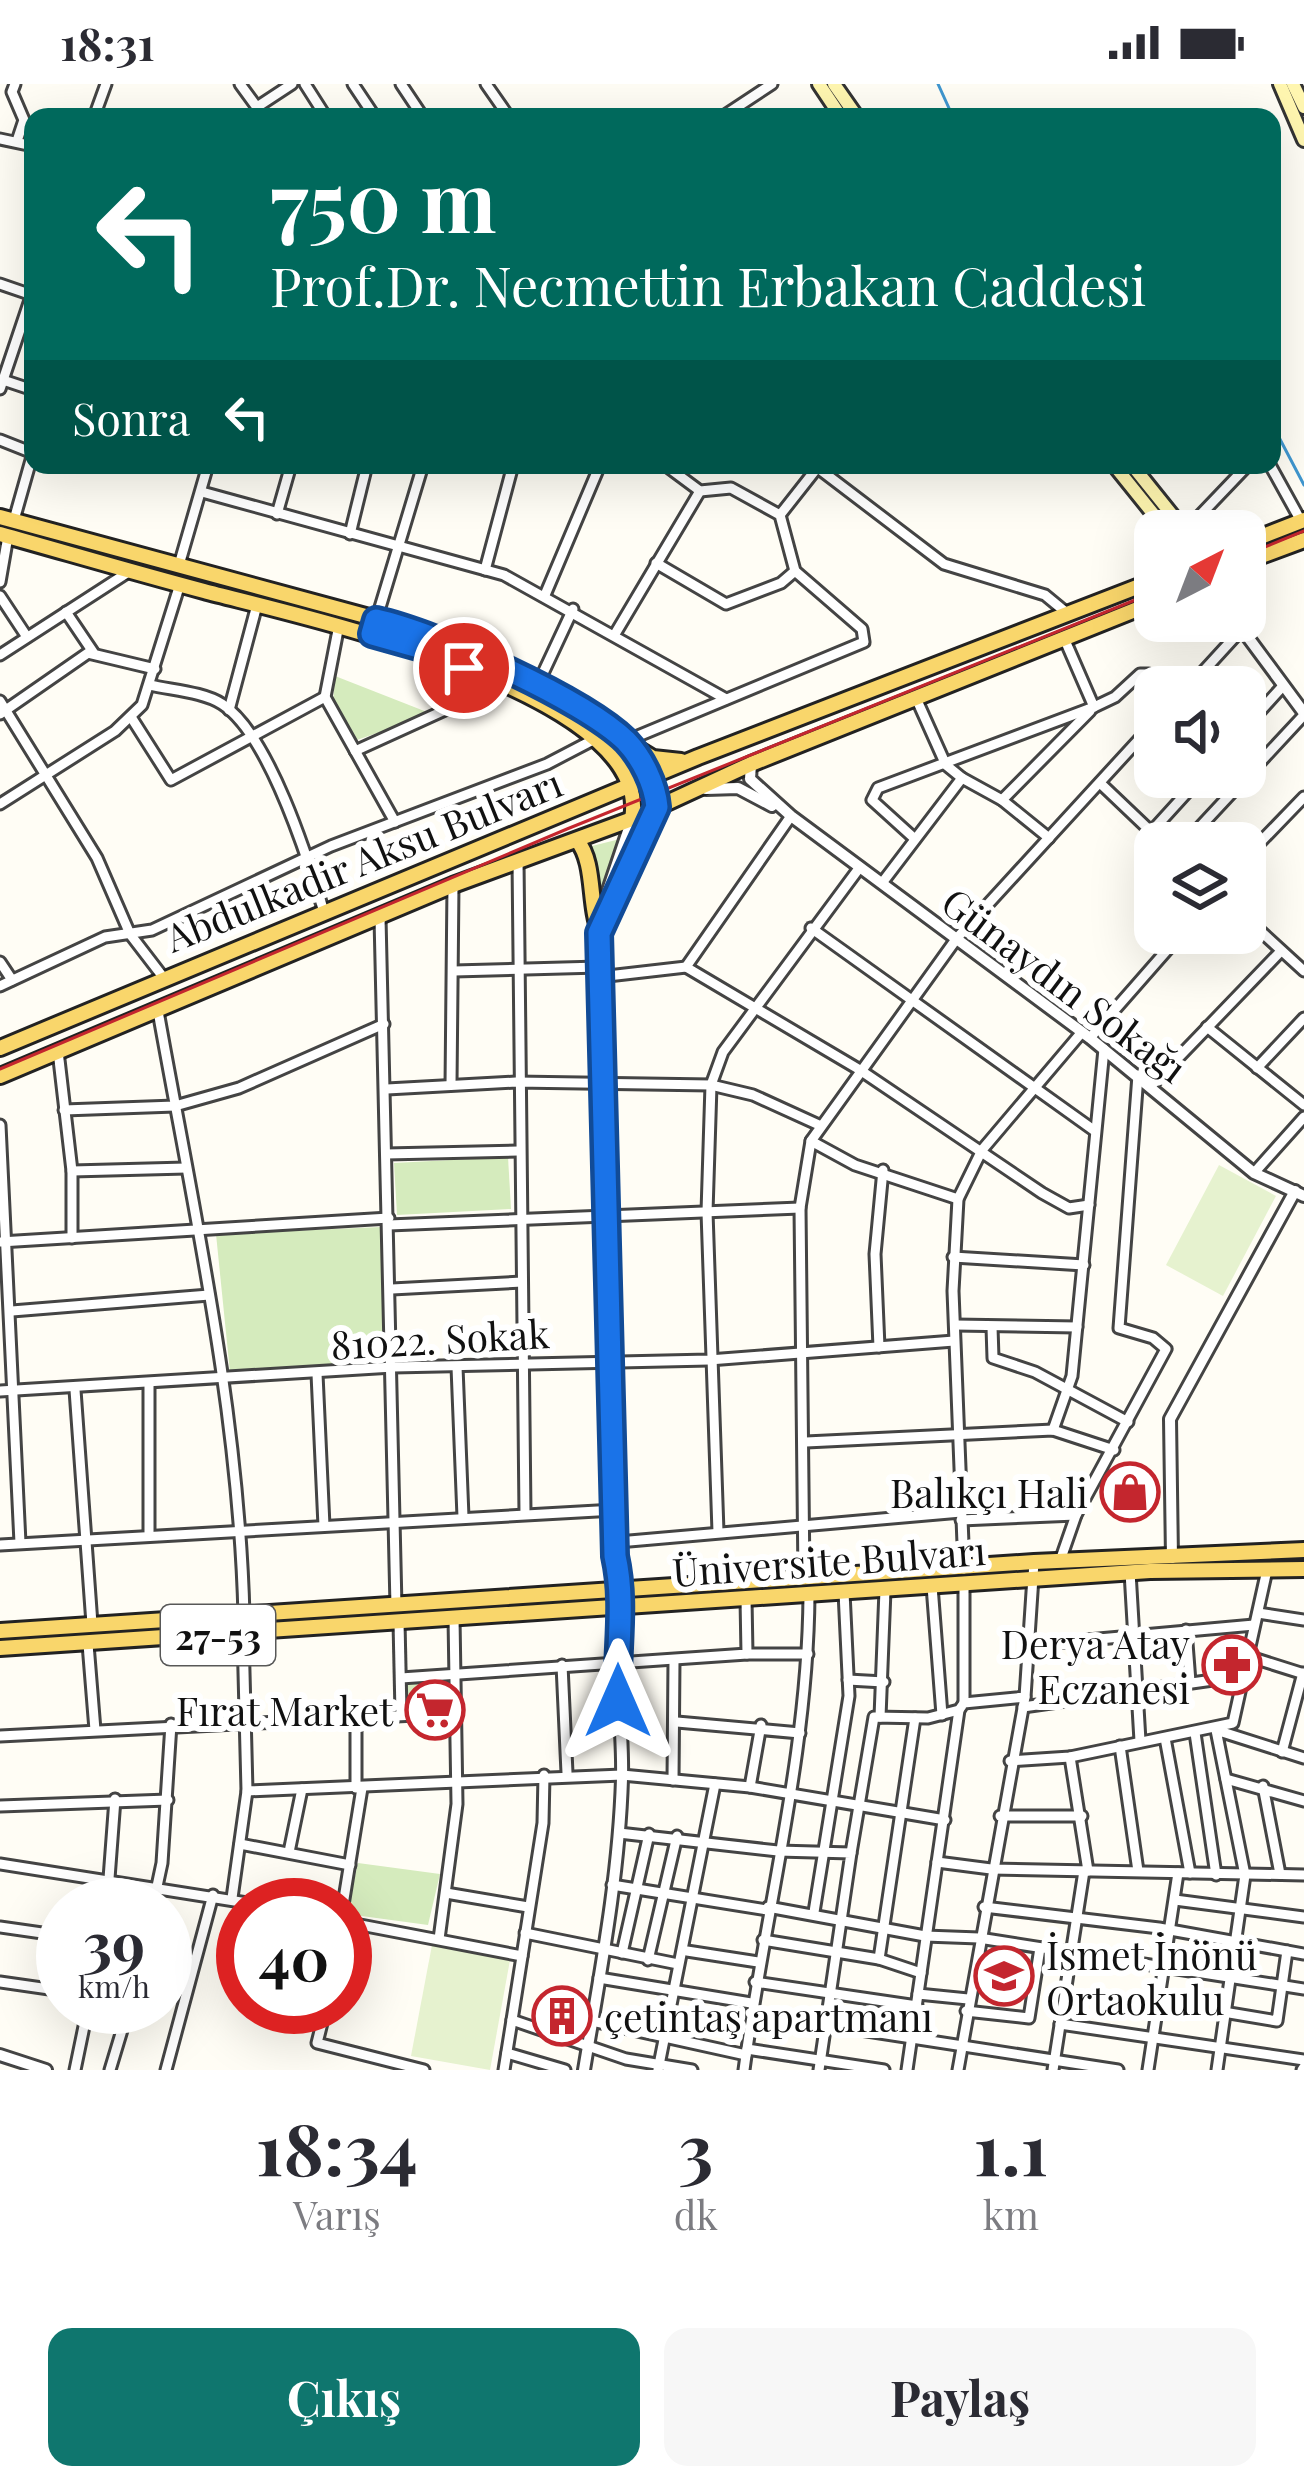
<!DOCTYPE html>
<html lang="tr">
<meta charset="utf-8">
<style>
body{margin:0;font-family:"Playfair Display",serif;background:#f7f7f7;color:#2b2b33;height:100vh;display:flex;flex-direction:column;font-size:45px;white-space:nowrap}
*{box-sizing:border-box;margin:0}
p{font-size:39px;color:#7c7c81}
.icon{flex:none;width:66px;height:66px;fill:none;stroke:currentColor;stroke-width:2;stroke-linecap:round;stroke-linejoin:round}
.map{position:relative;height:1986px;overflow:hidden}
.panel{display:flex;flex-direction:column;background:#fff;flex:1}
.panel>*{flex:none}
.guide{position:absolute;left:24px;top:24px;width:1257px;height:366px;border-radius:24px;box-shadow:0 12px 48px #0002;background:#00695c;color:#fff;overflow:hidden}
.needle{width:78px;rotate:42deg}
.tools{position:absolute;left:1134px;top:426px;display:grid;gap:24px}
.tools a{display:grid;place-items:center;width:132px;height:132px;border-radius:24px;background:#fff;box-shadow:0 12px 48px #0002;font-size:60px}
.speed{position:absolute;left:36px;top:1794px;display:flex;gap:24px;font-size:60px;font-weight:700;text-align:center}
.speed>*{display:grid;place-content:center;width:156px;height:156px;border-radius:50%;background:#fff;box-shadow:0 12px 48px #0002;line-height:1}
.speed small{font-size:30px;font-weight:400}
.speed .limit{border:18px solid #d22;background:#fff;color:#111}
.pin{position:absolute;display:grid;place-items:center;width:102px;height:102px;color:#fff;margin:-51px;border:6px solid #fff;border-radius:50%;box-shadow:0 3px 12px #0007}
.me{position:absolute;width:132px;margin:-66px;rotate:0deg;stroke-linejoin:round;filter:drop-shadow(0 0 9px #0008)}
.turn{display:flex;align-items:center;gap:42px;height:252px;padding:0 48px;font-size:54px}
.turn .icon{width:156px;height:156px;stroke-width:2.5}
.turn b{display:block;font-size:84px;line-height:102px}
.then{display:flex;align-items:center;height:114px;padding:0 48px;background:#0003;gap:24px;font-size:45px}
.eta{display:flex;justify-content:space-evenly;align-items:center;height:204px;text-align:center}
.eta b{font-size:72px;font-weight:700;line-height:84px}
.button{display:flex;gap:24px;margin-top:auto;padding:24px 48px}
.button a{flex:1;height:138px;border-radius:24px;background:#0f766e;color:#fff;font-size:48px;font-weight:700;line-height:138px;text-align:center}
.button a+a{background:#f7f7f7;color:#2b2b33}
.status{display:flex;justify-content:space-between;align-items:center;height:84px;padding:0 60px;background:#fff;direction:ltr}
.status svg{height:33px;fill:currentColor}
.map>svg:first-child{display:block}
.green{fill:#d5ebbd}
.pitch{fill:#e6f2cf}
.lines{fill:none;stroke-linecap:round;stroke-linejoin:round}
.stream{stroke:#3f96cf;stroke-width:3}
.minor-casing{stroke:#444;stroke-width:15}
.tertiary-casing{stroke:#444;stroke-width:16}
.secondary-casing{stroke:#333;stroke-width:18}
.primary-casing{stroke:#222;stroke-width:20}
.minor{stroke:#fff;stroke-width:9}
.tertiary{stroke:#fff;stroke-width:10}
.secondary{stroke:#fff6b0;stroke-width:12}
.primary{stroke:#f9d66b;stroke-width:14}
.tram{stroke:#c4262e;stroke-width:3}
.route-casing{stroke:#114b97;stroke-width:30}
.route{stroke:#1a73e8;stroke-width:21}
.labels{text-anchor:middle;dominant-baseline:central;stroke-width:12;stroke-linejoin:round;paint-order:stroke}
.shield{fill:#fff;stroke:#585858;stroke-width:3}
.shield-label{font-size:36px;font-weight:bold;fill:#111}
.street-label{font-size:39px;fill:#111;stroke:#fff}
.poi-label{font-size:39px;fill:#111;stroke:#fff;text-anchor:end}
</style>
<div class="status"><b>18:31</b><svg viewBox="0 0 49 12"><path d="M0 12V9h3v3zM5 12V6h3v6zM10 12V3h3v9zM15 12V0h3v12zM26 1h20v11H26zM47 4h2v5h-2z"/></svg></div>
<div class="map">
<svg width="1304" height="1986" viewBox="0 0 1304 1986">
<rect width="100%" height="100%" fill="#fffdf5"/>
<g class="green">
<polygon points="335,592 432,630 354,657 333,619"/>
<polygon points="620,755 595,830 588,763"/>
<polygon points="508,1073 511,1125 397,1131 394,1079"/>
<polygon points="381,1143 383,1278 230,1288 216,1150"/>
<polygon points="446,1594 447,1623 406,1623 406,1595"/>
<polygon points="358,1779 440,1790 428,1841 347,1830"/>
</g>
<g class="pitch">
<polygon points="1219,1081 1276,1112 1223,1212 1166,1181"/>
<polygon points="432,1861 510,1876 490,1986 411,1972"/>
</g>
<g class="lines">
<g class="stream">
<polyline points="938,0 953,33"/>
<polyline points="1272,340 1304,401"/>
</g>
<g class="minor-casing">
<g id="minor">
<polyline points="15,0 12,8 24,36 17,57"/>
<polyline points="240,0 264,33"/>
<polyline points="305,0 326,33"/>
<polyline points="353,0 375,33"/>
<polyline points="401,0 423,33"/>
<polyline points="486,0 509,33"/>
<polyline points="257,23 292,0"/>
<polyline points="94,33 106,0"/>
<polyline points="722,33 772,0"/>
<polyline points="0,55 33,62"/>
<polyline points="0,200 32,211"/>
<polyline points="3,296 33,306"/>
<polyline points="0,305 33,207"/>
<polyline points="0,356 33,369 14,436"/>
<polyline points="814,381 944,480 1045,511 1068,530"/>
<polyline points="1270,381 1301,437"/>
<polyline points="202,408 504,491 726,615"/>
<polyline points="277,430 291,381"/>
<polyline points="780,431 817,384"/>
<polyline points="1185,447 1248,381"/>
<polyline points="350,450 367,381"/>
<polyline points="656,479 726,520 781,499 795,487"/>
<polyline points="179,481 208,381"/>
<polyline points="485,486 513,381"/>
<polyline points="0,498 8,452"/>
<polyline points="545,511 600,381"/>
<polyline points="0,512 27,553"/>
<polyline points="66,528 93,568"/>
<polyline points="339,541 325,613 395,738"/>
<polyline points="372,550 423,381"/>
<polyline points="615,550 700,407"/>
<polyline points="1064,554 1094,623 1115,613 1140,590 1149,590 1165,603"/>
<polyline points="0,571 130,487"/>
<path d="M150,601C171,606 204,608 222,620C269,650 308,775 324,828"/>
<polyline points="537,602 573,525"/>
<polyline points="1189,603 1242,545"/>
<polyline points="0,617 97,774 130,850 163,893"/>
<polyline points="229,626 257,521"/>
<polyline points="0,630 88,569 155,585"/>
<polyline points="131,633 171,696 325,613"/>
<polyline points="1245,644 1282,603"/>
<polyline points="626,657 864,558 862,545 795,487 780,431 731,404 700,407 665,381"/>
<polyline points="355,667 500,601"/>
<polyline points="962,694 1002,716 1049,754"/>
<polyline points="1100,699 1163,759"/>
<polyline points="1002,716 1090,627"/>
<polyline points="0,720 115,647 142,621 180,500"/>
<polyline points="791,732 686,883 860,986 1042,1109 1069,1124 1089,1121"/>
<polyline points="1151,748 1201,693"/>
<polyline points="915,755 872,716 878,704 1094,623"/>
<polyline points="1185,759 1304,631"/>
<polyline points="1245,774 1304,713"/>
<polyline points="518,776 525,1429"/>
<polyline points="882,799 962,694 946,681 916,614"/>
<polyline points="1245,833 1304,887"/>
<polyline points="380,834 396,1522"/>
<polyline points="811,844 1095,1047"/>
<polyline points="0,878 12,896"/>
<polyline points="454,887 599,883"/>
<polyline points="599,893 686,883"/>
<polyline points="0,902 105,853 152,846 331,762 547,680 593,656"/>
<path d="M158,927C194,1128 239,1328 244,1532"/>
<polyline points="1207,943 1304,1021"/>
<polyline points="1090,954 1182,849"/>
<polyline points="58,967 72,1087 72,1154"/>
<polyline points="1257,984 1304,934"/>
<polyline points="451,1001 453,801"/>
<polyline points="1151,1002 1281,867"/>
<polyline points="387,1005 516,998 711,1001 753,1011 819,1041"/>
<polyline points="64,1026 175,1022 239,1004 384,940"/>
<polyline points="0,1041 20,1459"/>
<polyline points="811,1057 855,1081 958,1115"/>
<polyline points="386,1070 518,1067"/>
<polyline points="72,1087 186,1084"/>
<polyline points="1254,1089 1304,1033"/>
<polyline points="389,1141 800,1124"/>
<polyline points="0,1158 389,1134"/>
<polyline points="953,1173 1084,1181"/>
<polyline points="392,1205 522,1198"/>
<polyline points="12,1227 209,1211"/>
<polyline points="955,1241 1077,1243"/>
<polyline points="992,1243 993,1274 1035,1288 1128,1338"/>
<polyline points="879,1263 875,1170 883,1086"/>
<polyline points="457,1283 463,1433"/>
<polyline points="317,1290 324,1442"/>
<polyline points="149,1302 149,1448"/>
<polyline points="75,1306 92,1540"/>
<polyline points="0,1307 393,1283 709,1276 954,1257"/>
<polyline points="1053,1346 1072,1292 1104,965"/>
<polyline points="806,1358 1053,1346 1114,1366"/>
<polyline points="961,1436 1076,1431"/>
<polyline points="718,1448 707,1128 711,1001 723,968 860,783"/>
<polyline points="618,1458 961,1428"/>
<polyline points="0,1461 615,1426"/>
<polyline points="1060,1477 1076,1431 1166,1265 1153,1254 1119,1244 1138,991"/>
<polyline points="964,1485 953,1207 958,1115 982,1066 1082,948"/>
<polyline points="1130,1488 1140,1657"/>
<polyline points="804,1495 800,1124 811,1057 957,854 1155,638"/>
<polyline points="964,1500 964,1619"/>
<polyline points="932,1502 942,1631"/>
<polyline points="1258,1529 1304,1536"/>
<polyline points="399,1538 401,1629"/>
<polyline points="1186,1546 1190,1598"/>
<polyline points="88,1560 95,1646"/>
<polyline points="1032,1561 1254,1541"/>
<polyline points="747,1570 808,1570"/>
<polyline points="1247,1572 1304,1590"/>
<polyline points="562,1581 567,1689"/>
<polyline points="401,1594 747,1570 746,1515"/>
<polyline points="848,1596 884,1598"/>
<polyline points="1023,1623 1241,1592"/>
<polyline points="880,1633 885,1506"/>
<polyline points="677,1638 800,1649"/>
<polyline points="1195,1649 1216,1791"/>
<polyline points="0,1652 455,1629"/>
<polyline points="1165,1654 1190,1789"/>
<polyline points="1120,1662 1138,1787"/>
<polyline points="1282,1668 1303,1589"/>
<polyline points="1070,1673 1088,1787"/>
<polyline points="1010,1677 1070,1673 1233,1639 1267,1486"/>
<polyline points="1226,1695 1304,1717"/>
<polyline points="673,1696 674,1576"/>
<polyline points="1263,1702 1280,1790"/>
<polyline points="750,1703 761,1641"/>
<polyline points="356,1704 356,1632"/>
<polyline points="247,1707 622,1691 750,1703 945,1736"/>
<polyline points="0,1722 168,1716"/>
<polyline points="1000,1732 1082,1732"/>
<polyline points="619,1749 778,1767 851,1769 819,1986"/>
<polyline points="240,1760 350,1781"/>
<polyline points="289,1768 302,1705"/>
<polyline points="851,1769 874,1633 928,1634 959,1626 964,1619 1025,1613 1034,1478"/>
<polyline points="937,1778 991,1785 1304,1791"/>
<polyline points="0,1780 260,1821"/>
<polyline points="612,1801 767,1826"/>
<polyline points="446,1809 528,1823"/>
<polyline points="232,1814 247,1707 243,1549"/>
<polyline points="1175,1816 1304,1833"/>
<polyline points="107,1821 115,1715"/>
<polyline points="153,1821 162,1779 171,1640"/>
<polyline points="343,1821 362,1704"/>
<polyline points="768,1823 925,1852 979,1854 1304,1905"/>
<polyline points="984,1823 1159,1844 1304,1870"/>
<polyline points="814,1828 849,1612 844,1508"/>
<polyline points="345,1838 522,1872"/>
<polyline points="0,1843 63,1852"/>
<polyline points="525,1849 678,1880"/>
<polyline points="439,1855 457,1720 454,1534"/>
<polyline points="763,1856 879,1875 921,1889"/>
<polyline points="687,1867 758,1878"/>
<polyline points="622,1869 649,1750"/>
<polyline points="879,1875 915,1634"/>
<polyline points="648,1876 677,1752"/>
<polyline points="599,1894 751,1919"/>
<polyline points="0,1898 63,1907"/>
<polyline points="755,1898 917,1922"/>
<polyline points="918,1910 968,1915"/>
<polyline points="1158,1917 1277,1937 1287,1867"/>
<polyline points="326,1923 317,1959 424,1986"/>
<polyline points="966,1927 1029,1934 1040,1864"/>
<polyline points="750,1929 1118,1986"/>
<polyline points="512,1936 543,1739 544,1691"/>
<polyline points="592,1937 746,1971"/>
<polyline points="1060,1940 1304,1976"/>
<polyline points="747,1965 884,1986"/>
<polyline points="507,1969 565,1986"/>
<polyline points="75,1986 88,1923"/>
<polyline points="110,1986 129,1923"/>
<polyline points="166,1986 213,1811"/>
<polyline points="504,1986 512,1936 626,1975 692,1986"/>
<polyline points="658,1986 715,1700"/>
<path d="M744,1986C765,1828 808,1671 809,1511"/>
<polyline points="907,1986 959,1626"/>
<polyline points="958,1986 1025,1613"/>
<polyline points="1053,1986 1084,1787"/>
<polyline points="1148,1986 1178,1789"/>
<polyline points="1217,1986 1245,1791 1216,1646 1304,1674"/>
<polyline points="1302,1986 1304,1983"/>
</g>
</g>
<g class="tertiary-casing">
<g id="tertiary">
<polyline points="1236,537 1304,629"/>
<polyline points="751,680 750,695 791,732 1090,954 1254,1089 1304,1112"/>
<polyline points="706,705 738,704 772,722"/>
<polyline points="603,840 657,723"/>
<polyline points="1172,1474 1170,1335 1295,1107"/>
<polyline points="617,1481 623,1523 618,1558"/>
<polyline points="0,1971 46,1986"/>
<path d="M584,1986C600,1890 619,1793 622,1695C624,1615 605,1537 618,1458L600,849L601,827L632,735"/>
</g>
</g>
<g class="secondary-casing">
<g id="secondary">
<polyline points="819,0 841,33"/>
<polyline points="834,0 857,33"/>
<polyline points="1280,0 1304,56"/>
<polyline points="1293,0 1304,23"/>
<polyline points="1114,381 1167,447"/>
<polyline points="1132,381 1185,447"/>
</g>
</g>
<g class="primary-casing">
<g id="primary">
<path d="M0,433L395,540C471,569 648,631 657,723"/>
<path d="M0,450C68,469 136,489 204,507C293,531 656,607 632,735"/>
<polyline points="1245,459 1304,436"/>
<polyline points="1245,478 1304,456"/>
<polyline points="630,660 653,674 681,677"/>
<path d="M577,756C596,780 588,820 600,849"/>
<polyline points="0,964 698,673 1155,496"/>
<polyline points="0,992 453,801 632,735 751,680 1155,518"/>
<polyline points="0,1547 1034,1478 1304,1466"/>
<polyline points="0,1564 1150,1487 1304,1485"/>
</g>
</g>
<use href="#minor" class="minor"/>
<use href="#tertiary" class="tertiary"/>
<use href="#secondary" class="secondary"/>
<use href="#primary" class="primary"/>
<g class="tram">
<polyline points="1245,471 1304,447"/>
<polyline points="0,985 567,745 1155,508"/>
</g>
</g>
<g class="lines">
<g class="route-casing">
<path id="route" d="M464,584L429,566L372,550L376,536C436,549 583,615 626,657C642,674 655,700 657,723L599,849L615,1472C626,1521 616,1567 618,1617"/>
</g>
<use href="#route" class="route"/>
</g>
<defs>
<g id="shop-ring" transform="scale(3)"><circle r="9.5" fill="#fff" stroke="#c4262e" stroke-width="1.5"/><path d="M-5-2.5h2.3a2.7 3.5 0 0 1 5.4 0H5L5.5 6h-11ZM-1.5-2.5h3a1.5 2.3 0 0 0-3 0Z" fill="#c4262e"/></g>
<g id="pharmacy-ring" transform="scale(3)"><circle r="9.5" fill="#fff" stroke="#c4262e" stroke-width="1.5"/><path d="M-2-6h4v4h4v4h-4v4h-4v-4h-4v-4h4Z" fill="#c4262e"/></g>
<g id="supermarket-ring" transform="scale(3)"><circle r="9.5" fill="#fff" stroke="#c4262e" stroke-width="1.5"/><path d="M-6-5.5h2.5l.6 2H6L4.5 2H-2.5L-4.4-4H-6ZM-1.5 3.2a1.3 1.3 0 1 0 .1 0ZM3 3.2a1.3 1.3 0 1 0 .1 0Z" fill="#c4262e"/></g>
<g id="school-ring" transform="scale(3)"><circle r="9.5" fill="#fff" stroke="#c4262e" stroke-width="1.5"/><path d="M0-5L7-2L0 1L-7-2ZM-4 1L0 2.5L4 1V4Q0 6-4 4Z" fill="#c4262e"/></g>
<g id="building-ring" transform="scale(3)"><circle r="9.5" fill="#fff" stroke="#c4262e" stroke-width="1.5"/><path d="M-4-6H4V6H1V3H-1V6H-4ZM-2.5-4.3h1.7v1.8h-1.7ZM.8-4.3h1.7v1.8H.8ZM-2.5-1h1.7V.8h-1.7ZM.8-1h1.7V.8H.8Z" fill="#c4262e"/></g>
</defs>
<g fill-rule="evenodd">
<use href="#shop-ring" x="1130" y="1408"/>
<use href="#pharmacy-ring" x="1232" y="1581"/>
<use href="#supermarket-ring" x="435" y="1626"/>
<use href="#school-ring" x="1004" y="1892"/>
<use href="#building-ring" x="562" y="1932"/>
</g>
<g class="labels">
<rect class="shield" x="161" y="1521" width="114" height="60" rx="9"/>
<g class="shield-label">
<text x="218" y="1551">27-53</text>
</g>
<g class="street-label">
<text transform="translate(363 775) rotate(-22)">Abdulkadir Aksu Bulvarı</text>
<text transform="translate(1065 900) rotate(37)">Günaydın Sokağı</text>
<text transform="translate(440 1254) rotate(-3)">81022. Sokak</text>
<text transform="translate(829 1476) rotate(-4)">Üniversite Bulvarı</text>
</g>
<g class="poi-label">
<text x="1088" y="1408">Balıkçı Hali</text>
<text x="1190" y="1559">Derya Atay<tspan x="1190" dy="45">Eczanesi</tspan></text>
<text x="393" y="1626">Fırat Market</text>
<text x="1046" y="1870" text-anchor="start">İsmet İnönü<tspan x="1046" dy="45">Ortaokulu</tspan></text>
<text x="604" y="1932" text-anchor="start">çetintaş apartmanı</text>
</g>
</g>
</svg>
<div class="tools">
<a><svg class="needle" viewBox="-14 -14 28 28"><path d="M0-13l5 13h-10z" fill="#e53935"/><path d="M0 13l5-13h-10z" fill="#7c7c81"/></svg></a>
<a><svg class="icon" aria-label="sound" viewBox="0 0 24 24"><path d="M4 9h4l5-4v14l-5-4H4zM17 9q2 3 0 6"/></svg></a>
<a><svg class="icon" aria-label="layers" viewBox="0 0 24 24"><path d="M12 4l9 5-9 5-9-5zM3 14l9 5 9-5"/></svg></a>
</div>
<div class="speed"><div>39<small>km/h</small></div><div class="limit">40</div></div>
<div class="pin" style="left:464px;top:584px;background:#d93025"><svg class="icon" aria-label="arrive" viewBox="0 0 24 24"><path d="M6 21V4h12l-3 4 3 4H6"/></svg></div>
<svg class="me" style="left:618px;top:1617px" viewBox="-20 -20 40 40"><path d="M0-17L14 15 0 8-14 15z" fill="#1a73e8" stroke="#fff" stroke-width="4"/></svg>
<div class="guide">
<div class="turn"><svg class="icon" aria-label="left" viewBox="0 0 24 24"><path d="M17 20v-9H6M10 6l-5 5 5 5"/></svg><div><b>750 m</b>Prof.Dr. Necmettin Erbakan Caddesi</div></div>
<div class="then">Sonra<svg class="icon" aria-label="left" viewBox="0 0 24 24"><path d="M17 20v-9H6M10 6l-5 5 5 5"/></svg></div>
</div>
</div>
<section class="panel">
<div class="eta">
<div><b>18:34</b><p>Varış</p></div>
<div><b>3</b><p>dk</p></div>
<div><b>1.1</b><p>km</p></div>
</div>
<div class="button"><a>Çıkış</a><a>Paylaş</a></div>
</section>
